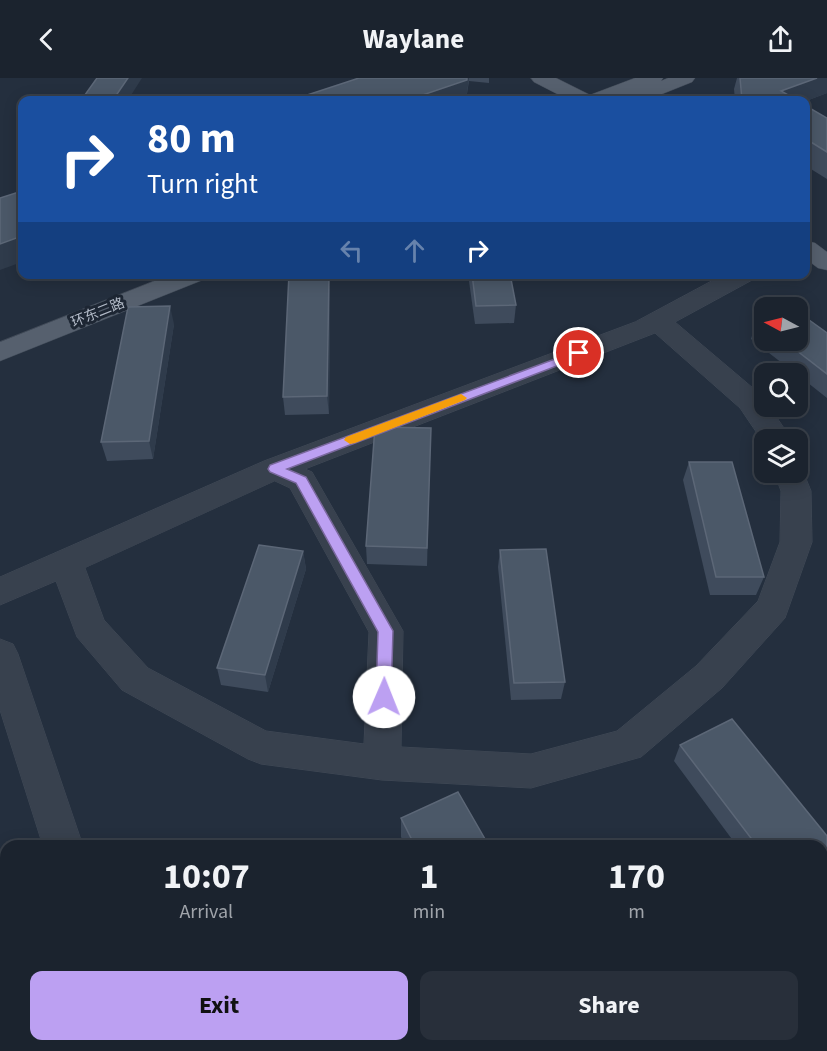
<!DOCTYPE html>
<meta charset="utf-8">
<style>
body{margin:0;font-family:"Source Sans 3","Noto Sans SC",sans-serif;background:#282f3a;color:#f1f3f6;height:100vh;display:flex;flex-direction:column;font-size:22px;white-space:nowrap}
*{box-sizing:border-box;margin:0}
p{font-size:20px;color:#a0a4aa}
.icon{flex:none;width:33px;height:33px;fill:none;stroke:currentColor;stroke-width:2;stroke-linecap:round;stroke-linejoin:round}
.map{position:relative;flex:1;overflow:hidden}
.drawer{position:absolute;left:0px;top:762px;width:828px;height:212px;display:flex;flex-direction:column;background:#1b232e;border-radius:18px 18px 0 0;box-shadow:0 3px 15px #0003,0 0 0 2px #39404a}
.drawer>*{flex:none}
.banner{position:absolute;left:18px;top:18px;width:792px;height:183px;border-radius:12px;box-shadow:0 3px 15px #0003,0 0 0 2px #39404a;background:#1a4fa0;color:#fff;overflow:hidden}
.needle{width:39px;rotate:277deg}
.buttons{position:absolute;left:754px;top:219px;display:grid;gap:12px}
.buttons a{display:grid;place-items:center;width:54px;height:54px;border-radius:12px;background:#1b232e;box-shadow:0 3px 15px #0003,0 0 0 2px #39404a;font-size:30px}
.pin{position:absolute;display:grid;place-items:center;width:51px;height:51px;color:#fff;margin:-26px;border:3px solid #fff;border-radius:50%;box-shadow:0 2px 6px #0007}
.me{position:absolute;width:66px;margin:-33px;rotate:1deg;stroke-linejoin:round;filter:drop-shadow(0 0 4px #0008)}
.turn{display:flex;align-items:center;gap:21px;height:126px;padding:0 30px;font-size:27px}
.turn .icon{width:78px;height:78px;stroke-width:2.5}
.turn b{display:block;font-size:42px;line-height:51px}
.lanes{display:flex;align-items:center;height:57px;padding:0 30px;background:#0003;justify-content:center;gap:30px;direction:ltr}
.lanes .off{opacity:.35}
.eta{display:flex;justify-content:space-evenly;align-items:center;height:102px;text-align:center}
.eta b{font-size:36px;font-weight:700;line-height:42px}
.action{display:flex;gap:12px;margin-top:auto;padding:12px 30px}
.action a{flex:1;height:69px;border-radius:12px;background:#bca0f2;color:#111;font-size:24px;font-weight:700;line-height:69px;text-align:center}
.action a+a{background:#282f3a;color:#f1f3f6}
header{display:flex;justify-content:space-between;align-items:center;height:78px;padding:0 30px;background:#1b232e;font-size:27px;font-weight:700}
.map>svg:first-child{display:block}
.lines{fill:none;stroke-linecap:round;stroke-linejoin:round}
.minor-casing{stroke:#414a57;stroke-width:1}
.major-casing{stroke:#414a57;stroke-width:1}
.minor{fill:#38414e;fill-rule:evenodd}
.major{fill:#56606e;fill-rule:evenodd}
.wall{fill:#3f4b5c}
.shaded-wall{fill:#2f3b4b}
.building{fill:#4b5868;stroke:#5c6777;stroke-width:1.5}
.route{fill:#bca0f2;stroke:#7a689d;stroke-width:1.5}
.slow{fill:#f59e0b}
.labels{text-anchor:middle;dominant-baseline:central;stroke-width:6;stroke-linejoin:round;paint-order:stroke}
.far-street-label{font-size:14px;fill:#b4bcc9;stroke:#1d2633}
</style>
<header><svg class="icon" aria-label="back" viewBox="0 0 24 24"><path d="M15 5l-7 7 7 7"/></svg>Waylane<svg class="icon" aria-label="share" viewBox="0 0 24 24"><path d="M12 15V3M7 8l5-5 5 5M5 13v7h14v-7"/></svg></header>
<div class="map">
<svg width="827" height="973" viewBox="0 0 827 973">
<rect width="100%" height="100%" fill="#242f3e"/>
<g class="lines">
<g class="minor-casing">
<g id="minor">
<path d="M725,196H757L754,201L675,244L760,316L765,323V328H769L792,362H765V367L740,330L655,255L305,391L312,394L403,553L401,669L531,676L617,653L696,588L758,523L780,464L781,413L774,394H798V386H800L811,413L812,464L785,540L722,610L641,679L531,710L382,702L261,686L248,681L122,612L77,559L56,503L0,527V499L264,383L635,244ZM275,403L290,410L369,554L364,666L266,653L148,590L104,542L85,490Z"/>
<polygon points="0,561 13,566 18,576 83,768 43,768 0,632"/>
<polygon points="106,968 152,968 154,973 108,973"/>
</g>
</g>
<g class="major-casing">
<g id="major">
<polygon points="531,0 556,0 590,17 635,0 663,0 661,3 668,0 695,0 692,4 647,22 624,22 625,18 613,22 569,22 534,4"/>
<polygon points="806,163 815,165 827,174 827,192 818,190 806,181"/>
<polygon points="172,196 208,196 205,201 0,283 0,264"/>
</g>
</g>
<use href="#minor" class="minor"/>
<use href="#major" class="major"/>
</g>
<g class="wall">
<polygon points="359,0 489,0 489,5 469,3 466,22 292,22"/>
<polygon points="737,0 827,0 827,15 806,23 735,22 734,11"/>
<polygon points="82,21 128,22 83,22"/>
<polygon points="806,28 827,40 827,101 806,88"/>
<polygon points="468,196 510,196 516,227 514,245 475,246"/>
<polygon points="330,211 329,336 285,337 283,319"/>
<polygon points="765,239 765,262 798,262 827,255 827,320 798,297 798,296 796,296 751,261 757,242"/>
<polygon points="174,246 153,381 107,383 101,364"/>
<polygon points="431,350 427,488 367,486 366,468"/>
<polygon points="689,384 764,499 756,517 710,517 683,402"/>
<polygon points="500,472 565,604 561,621 511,622 498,489"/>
<polygon points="303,473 306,491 268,614 221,607 217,590"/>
<polygon points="680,667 827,758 827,882 823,884 822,882 822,768 737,768 674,683"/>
<polygon points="401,740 489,768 406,768 401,759"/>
<polygon points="507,968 601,968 604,973 510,973"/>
</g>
<g class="shaded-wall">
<polygon points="128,0 142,0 128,22 113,22"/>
<polygon points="467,0 469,0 466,22 408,22"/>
<polygon points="817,0 827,0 827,15 806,23 778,22 781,13"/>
<polygon points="22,158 22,184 0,192 0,166"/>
<polygon points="329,196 330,211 329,336 327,318"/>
<polygon points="170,228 174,246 153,381 149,363"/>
<polygon points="303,473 306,491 268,614 265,597"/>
<polygon points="0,852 2,862 0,863"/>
<polygon points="56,968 64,968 65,973 58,973"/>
</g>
<g class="building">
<polygon points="97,0 128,0 113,22 82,21"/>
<polygon points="359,0 467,0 467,2 408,22 292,22"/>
<polygon points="740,0 817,0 781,13 797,22 742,22"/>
<polygon points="806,28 827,40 827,74 806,61"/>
<polygon points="22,113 22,158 0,166 0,120"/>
<polygon points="289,196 329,196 327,318 283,319"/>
<polygon points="472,196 510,196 516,227 476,228"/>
<polygon points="170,228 149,363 101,364 128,229"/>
<polygon points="798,234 827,255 827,296 783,262 798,262"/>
<polygon points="765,239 765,248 757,242"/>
<polygon points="375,349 431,350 427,470 366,468"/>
<polygon points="689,384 732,384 764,499 716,499"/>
<polygon points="259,467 303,473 265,597 217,590"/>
<polygon points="546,471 565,604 514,605 500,472"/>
<polygon points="732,641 827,758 827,861 822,854 822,768 757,768 680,667"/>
<polygon points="458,714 489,768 415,768 401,740"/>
<polygon points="6,960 6,968 56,968 58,973 0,973 0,963"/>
<polygon points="518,968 601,968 604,973 521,973"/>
</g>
<polygon class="route" points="579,272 584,275 583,278 287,391 306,399 393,553 391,619 389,624 384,626 378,624 376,619 378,554 296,405 270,394 268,391 270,387"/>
<polygon class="slow" points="461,316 467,320 465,322 355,365 350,366 344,362 346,359"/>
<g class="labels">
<g class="far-street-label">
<text transform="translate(98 235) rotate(-22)">环东二路</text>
</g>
</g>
</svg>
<div class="buttons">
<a><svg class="needle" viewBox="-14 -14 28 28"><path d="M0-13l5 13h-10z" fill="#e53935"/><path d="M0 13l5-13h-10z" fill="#a0a4aa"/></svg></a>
<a><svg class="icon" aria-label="search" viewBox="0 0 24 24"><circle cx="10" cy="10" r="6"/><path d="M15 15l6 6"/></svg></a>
<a><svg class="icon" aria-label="layers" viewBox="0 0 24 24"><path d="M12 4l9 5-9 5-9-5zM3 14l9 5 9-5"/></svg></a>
</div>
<div class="pin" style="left:579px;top:275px;background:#d93025"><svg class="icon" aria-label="arrive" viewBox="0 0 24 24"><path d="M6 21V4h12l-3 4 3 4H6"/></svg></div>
<svg class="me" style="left:384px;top:619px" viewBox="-20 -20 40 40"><circle r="19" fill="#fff"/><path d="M0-13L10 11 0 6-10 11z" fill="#bca0f2"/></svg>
<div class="banner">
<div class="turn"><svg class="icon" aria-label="right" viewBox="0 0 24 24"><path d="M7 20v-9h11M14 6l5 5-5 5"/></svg><div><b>80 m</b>Turn right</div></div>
<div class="lanes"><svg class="icon off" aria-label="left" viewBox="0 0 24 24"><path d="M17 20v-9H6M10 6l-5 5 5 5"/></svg><svg class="icon off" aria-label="ahead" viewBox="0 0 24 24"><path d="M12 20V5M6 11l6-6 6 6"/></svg><svg class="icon" aria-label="right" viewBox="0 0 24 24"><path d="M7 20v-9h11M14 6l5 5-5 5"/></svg></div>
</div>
<section class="drawer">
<div class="eta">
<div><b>10:07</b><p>Arrival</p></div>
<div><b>1</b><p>min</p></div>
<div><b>170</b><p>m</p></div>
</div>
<div class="action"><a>Exit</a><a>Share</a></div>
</section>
</div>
